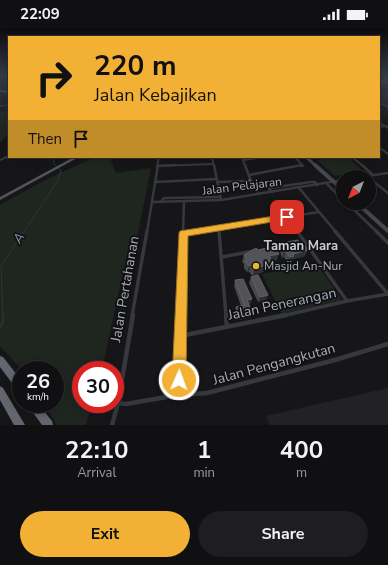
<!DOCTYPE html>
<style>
body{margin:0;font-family:"Nunito Sans",sans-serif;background:#1e1e20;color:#f1f3f6;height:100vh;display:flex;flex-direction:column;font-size:15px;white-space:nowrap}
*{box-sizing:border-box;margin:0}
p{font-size:13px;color:#9c9d9f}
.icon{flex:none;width:22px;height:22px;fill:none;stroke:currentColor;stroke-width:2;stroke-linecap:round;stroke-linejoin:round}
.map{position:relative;height:397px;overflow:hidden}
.panel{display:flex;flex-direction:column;background:#101012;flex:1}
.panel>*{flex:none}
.guide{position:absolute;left:8px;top:8px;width:372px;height:122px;border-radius:0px;box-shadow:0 2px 10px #0003,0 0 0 1px #303032;background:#f2b134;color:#111;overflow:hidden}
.needle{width:26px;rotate:222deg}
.buttons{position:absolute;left:336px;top:142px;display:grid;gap:8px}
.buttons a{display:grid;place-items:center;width:40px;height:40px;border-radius:50%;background:#101012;box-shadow:0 2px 10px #0003,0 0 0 1px #303032;font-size:20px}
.speed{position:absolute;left:12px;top:333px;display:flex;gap:8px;font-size:20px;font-weight:700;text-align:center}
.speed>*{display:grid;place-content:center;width:52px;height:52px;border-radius:50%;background:#101012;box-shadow:0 2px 10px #0003,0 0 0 1px #303032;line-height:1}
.speed small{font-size:10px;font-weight:400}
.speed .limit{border:6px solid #d22;background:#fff;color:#111}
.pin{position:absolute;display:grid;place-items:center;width:34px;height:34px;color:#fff;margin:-17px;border-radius:8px;box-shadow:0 2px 6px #0006}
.me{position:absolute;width:44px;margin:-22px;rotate:2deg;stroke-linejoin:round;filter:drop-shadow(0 0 3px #0008)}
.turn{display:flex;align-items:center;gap:14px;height:84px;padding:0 20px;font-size:18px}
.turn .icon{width:52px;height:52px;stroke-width:2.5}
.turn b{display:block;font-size:28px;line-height:34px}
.then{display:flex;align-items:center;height:38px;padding:0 20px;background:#0003;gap:8px;font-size:15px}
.eta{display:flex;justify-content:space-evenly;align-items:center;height:68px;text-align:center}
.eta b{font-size:24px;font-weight:700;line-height:28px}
.primary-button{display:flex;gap:8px;margin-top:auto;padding:8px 20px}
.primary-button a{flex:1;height:46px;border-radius:24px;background:#f2b134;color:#111;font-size:16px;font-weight:700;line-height:46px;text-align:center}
.primary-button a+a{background:#1e1e20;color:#f1f3f6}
.status{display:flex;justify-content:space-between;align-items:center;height:28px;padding:0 20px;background:#101012;direction:ltr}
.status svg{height:11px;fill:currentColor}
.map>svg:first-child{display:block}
.built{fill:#222225}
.green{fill:#1e261f}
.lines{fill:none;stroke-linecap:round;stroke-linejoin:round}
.stream-far1{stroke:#2c353c;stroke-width:1}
.stream{stroke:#2c353c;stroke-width:1.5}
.street-far4{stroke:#37383d;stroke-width:1.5}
.street-far3{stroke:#37383d;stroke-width:2}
.street-far2{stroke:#37383d;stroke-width:2.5}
.street-far1{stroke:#37383d;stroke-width:3.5}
.street{stroke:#37383d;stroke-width:4.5}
.secondary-far1{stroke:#45474d;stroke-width:3}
.secondary{stroke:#45474d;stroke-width:4}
.primary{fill:#53555c;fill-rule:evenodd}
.highway{fill:#63666e;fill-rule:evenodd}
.highway-bridge{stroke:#63666e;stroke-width:3}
.wall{fill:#47494d}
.shaded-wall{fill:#2f3033}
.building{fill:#525359;stroke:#5f6168}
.route{fill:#f2b134;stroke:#9d7322}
.poi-dot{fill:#f2b134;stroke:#111113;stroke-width:1.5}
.labels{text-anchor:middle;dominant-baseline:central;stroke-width:3.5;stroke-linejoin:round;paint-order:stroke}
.street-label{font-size:12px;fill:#a8adb8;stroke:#111113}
.poi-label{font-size:12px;fill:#a8adb8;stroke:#111113;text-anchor:start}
.water-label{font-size:13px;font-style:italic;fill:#7f9bb3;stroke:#111113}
.neighbourhood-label{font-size:13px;font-weight:bold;fill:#c9ccd4;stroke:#111113}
.near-street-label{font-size:14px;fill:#a8adb8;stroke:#111113}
</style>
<div class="status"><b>22:09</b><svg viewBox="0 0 49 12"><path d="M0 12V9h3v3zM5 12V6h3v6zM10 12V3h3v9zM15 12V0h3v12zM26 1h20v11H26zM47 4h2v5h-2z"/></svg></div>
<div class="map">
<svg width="388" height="397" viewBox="0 0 388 397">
<rect width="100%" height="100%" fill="#161618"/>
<g class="built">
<polygon points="388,56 388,78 379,72 379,57"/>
<polygon points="388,360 388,397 270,397 266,388"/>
</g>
<g class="green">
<polygon points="9,82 9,105 0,115 0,84"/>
<path d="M96,129L110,130L116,145L151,140L136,215L128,221L102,342H81V376H92L86,397H57L44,376H55V342H22L0,318V177C31,159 62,143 96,129Z"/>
<polygon points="333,129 348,129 363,144 335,148 317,132"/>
<polygon points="316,235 342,272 282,286 262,246"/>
</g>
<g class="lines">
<polyline class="stream-far1" points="3,288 1,238 58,152 61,143 54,136 53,129"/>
<polyline class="stream" points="0,299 3,294 3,287"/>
<g class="street-far4">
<polyline points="379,74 388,79"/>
<polyline points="0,78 9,77"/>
</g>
<g class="street-far3">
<polyline points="379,94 388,100"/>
<polyline points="379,99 386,98"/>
<polyline points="379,119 388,126"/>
<polyline points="212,129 214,138"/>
<polyline points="242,129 245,138"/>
<polyline points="295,129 303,138 301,138"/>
<polyline points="352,129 363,138"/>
<polyline points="0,132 9,128"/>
<polyline points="243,132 264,129"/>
<polyline points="157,138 213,136"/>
<polyline points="157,138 159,129"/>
</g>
<g class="street-far2">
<polyline points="214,137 221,171"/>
<polyline points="245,137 251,153 259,166"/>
<polyline points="362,137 373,147"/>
<polyline points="157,138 176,137"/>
<polyline points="249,147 302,137"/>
<polyline points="361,149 388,145"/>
<polyline points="369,150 388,165"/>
<polyline points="155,154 216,151"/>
<polyline points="217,154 247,153"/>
<polyline points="326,155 343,172"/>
<polyline points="299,160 336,204"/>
<polyline points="272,164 269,161 270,160 311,154 315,154 317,157"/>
<polyline points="152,174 221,172 343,152"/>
<polyline points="161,174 164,170 220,169"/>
<polyline points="347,175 377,204"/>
<polyline points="287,189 298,204"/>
<polyline points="219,201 219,204"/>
<polyline points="147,204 158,137"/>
<polyline points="183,204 184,174"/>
<polyline points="190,204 319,184"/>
</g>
<g class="street-far1">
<polyline points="219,203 226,288"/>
<polyline points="297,203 347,273"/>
<polyline points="335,203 388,266"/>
<polyline points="376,203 388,215"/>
<polyline points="183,205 197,203"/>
<polyline points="271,220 289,216"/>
<polyline points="222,229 254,223"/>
<polyline points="132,288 147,203"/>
<polyline points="180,288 183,203"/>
<polyline points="282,288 347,273 388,266"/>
</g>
<g class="street">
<polyline points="226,287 227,299"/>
<polyline points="180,308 286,287"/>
<polyline points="178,367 180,287"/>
<polyline points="118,375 126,376 178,367 207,365 335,332 388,316"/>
<polyline points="112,397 118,375 133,287"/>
</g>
<polyline class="secondary-far1" points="306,129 316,138"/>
<g class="secondary">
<polyline points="315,137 343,162"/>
<polyline points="357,175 388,203"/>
</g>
<g class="primary">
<polygon points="388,53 388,55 379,56 379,54"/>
<polygon points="0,62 9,63 9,65 0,64"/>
<polygon points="74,129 79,129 0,172 0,169"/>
</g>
<g class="highway">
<polygon points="382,54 388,54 388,56 381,56"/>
<polygon points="0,328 3,329 21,352 21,365 18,363 0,339"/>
<polygon points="0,358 3,360 25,397 14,397 0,372"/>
<polygon points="27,376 38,376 52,393 53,397 42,397 29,379"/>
</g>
<polyline class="highway-bridge" points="381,53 387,51 385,48"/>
</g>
<g class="wall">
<polygon points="245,152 252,155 251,159 246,159 244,156"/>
<polygon points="287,214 305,228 293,231 292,234 288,235 284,229 282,230 280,223 281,218 286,217"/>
<polygon points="258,222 279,226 276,233 271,234 269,241 253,248 249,244 247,244 244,240 244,236 242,234 244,227"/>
<polygon points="251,249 266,272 258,274 249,255"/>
<polygon points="235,252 252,271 250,276 249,276 251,289 238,292 235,284 236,279 241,278 234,258"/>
</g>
<g class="shaded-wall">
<polygon points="308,222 305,228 293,231 292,234 288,235 290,229 293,226"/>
<polygon points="284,224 286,224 284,229 282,230"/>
<polygon points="279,226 276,233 270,234 271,234 269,241 253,248 254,242 269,228"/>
<polygon points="251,237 249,244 247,244 249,238"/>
<polygon points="268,267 266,272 258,274 260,269"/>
<polygon points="252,271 250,276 246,277 247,272"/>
<polygon points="252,284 251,289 238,292 239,287"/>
</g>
<g class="building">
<polygon points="245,152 250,152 252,155 246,156"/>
<polygon points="298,212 299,215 302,214 308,222 293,226 294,228 290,229 286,224 284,224 281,218 288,216 287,214"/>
<polygon points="275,218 279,226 269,228 271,230 269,231 271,234 254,242 251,237 249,238 245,233 247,232 244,227 256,220 258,222"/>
<polygon points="258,247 268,267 260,269 251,249"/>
<polygon points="243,251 252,271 247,272 252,284 239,287 236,279 244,277 235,252"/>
</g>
<linearGradient id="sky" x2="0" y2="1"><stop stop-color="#0c0c0d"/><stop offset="0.47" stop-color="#363c48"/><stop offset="1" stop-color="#363c48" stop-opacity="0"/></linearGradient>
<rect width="388" height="103" fill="url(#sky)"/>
<polygon class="route" points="287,186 291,189 290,191 188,208 186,352 184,357 179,359 174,357 172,352 179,205 180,203"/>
<circle class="poi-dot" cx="256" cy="238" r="4"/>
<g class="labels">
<g class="street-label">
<text transform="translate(242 158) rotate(-7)">Jalan Pelajaran</text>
</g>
<g class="poi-label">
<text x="264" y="238">Masjid An-Nur</text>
</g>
<g class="water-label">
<text transform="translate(19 210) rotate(-57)">A</text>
</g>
<g class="neighbourhood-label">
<text x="301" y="218">Taman Mara</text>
</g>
<g class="near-street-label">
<text transform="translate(125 261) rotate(-80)">Jalan Pertahanan</text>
<text transform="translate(282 276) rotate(-12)">Jalan Penerangan</text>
<text transform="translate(274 336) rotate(-15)">Jalan Pengangkutan</text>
</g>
</g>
</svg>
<div class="buttons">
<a><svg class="needle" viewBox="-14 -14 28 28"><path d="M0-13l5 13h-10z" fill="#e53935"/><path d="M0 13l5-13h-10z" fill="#9c9d9f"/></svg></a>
</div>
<div class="speed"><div>26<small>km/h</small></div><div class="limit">30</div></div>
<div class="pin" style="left:287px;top:189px;background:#d93025"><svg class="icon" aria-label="arrive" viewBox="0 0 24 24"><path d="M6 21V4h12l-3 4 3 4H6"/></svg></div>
<svg class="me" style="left:179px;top:352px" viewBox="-20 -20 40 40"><circle r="17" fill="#f2b134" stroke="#fff" stroke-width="3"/><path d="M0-11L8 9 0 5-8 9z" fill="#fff"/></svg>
<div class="guide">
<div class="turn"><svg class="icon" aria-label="right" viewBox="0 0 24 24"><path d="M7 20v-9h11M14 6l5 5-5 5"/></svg><div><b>220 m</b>Jalan Kebajikan</div></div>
<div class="then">Then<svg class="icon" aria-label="arrive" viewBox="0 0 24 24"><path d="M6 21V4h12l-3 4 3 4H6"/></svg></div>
</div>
</div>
<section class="panel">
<div class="eta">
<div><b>22:10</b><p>Arrival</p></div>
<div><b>1</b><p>min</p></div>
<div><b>400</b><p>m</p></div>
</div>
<div class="primary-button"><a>Exit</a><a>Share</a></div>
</section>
